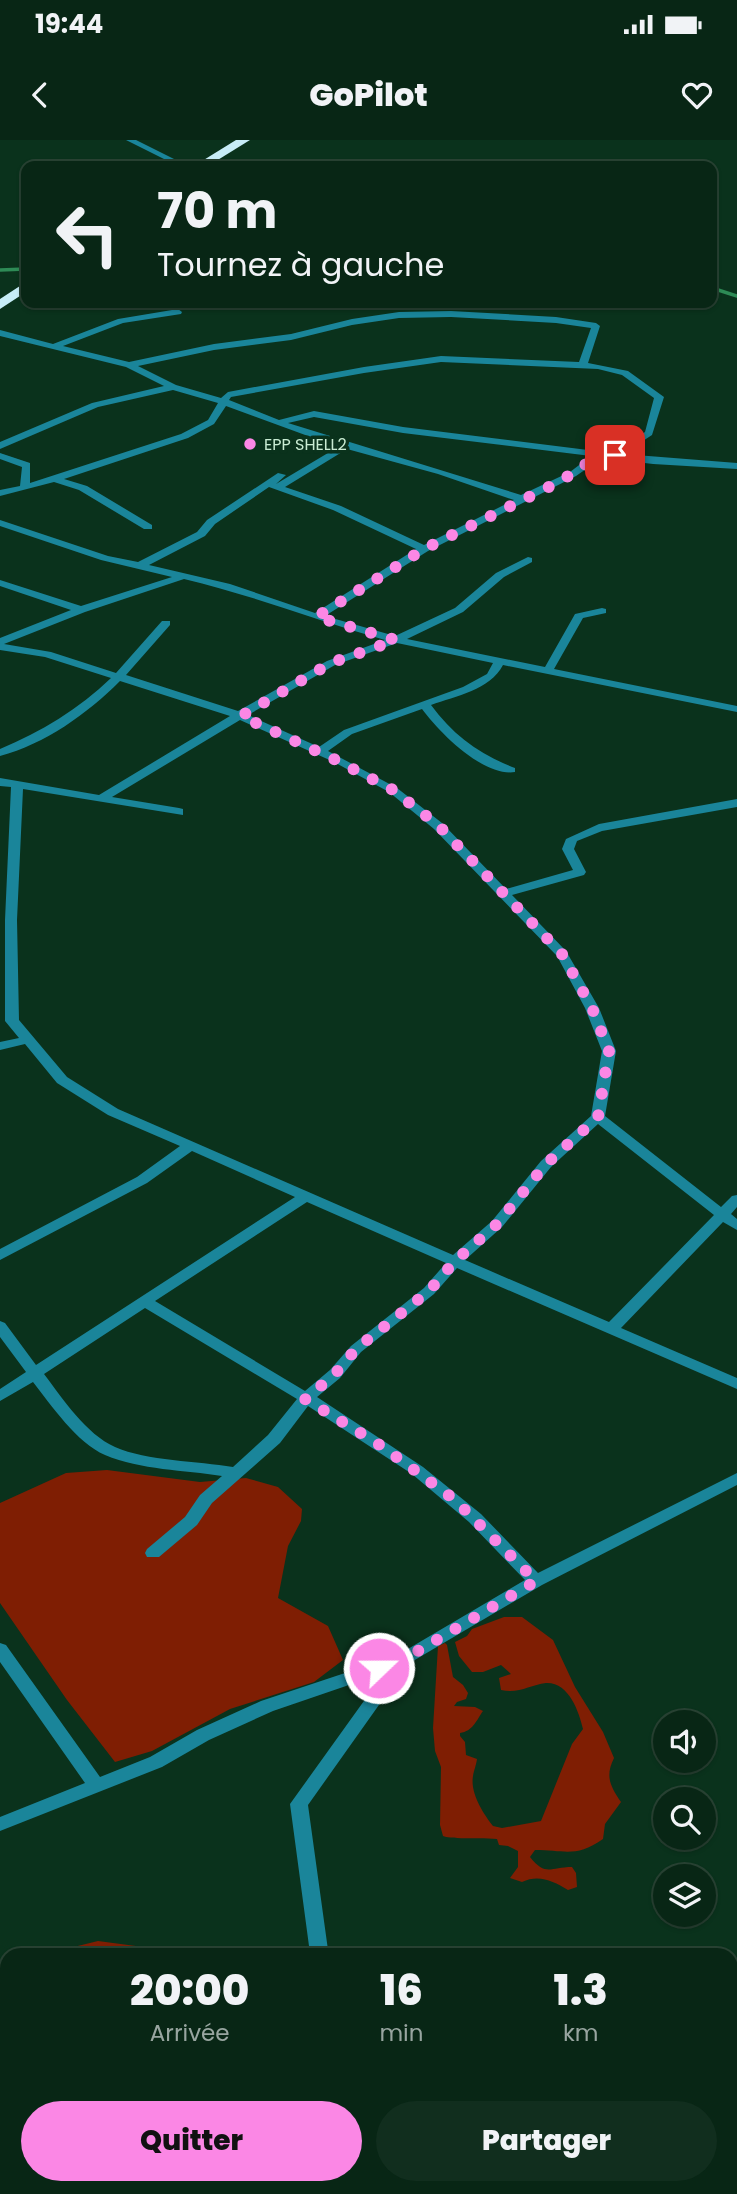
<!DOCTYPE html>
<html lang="fr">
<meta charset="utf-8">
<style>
body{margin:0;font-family:Poppins,sans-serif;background:#112e1e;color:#f1f3f6;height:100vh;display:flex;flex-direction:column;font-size:26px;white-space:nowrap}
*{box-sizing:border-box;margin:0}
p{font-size:23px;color:#98a5a0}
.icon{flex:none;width:38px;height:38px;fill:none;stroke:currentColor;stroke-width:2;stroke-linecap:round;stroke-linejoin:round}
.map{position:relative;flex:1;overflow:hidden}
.panel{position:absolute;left:0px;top:1808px;width:738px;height:247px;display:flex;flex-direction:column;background:#082615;border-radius:21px 21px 0 0;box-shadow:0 2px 5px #0004,0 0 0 2px #294334}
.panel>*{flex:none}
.hud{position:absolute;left:21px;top:21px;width:696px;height:147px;border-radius:14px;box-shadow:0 2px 5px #0004,0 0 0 2px #294334;background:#082615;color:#f1f3f6;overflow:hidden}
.tools{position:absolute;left:653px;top:1570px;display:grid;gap:14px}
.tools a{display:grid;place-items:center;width:63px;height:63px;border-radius:50%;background:#082615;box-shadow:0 2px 5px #0004,0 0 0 2px #294334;font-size:35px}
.pin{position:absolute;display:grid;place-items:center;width:60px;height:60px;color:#fff;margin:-30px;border-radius:14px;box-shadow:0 4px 10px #0006}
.me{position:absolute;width:77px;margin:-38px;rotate:68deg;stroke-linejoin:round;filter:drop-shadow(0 0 5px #0008)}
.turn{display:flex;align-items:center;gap:24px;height:147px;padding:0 21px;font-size:32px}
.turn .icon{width:91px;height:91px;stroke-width:2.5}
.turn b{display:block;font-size:49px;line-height:60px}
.eta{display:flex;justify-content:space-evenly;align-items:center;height:119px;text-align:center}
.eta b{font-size:42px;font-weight:800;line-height:49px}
.cta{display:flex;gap:14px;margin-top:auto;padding:14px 21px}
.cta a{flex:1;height:80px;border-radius:42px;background:#fb87e5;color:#111;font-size:28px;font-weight:800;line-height:80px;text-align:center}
.cta a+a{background:#112e1e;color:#f1f3f6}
.status{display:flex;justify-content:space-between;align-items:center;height:49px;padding:0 35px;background:#082615;direction:ltr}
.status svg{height:19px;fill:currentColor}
header{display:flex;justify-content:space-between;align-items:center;height:91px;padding:0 21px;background:#082615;font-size:32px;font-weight:800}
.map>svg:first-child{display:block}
.green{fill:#7f1e03}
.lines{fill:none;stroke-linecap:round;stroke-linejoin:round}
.stream{stroke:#2e8b56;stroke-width:3.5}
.street{fill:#1a859a;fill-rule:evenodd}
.highway{fill:#c7edf7;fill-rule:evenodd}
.route{stroke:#fb87e5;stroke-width:12;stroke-dasharray:0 21.6}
.poi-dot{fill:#fb87e5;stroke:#0a321c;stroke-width:2.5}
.labels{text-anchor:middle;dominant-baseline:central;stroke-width:7;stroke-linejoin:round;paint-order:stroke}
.far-poi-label{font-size:16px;fill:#c9ecd3;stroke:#0a321c;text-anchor:start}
</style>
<div class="status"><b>19:44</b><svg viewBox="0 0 49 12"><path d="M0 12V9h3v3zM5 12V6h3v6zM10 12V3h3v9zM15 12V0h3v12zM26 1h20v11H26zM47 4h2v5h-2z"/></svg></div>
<header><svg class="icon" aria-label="back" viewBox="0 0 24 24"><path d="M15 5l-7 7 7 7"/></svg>GoPilot<svg class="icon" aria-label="heart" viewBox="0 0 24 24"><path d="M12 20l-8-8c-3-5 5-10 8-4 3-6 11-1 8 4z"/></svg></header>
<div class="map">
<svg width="737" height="2054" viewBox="0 0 737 2054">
<rect width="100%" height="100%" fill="#0a321c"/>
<g class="green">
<polygon points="107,1330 200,1342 246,1338 278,1347 302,1369 301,1381 288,1406 278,1458 328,1486 343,1520 314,1542 230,1569 152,1611 115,1622 67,1560 0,1463 0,1363 66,1333"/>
<path d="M504,1477H522L553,1500L575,1547L603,1592L614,1618C605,1636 610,1646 621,1662L605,1684L603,1699C576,1718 565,1710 535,1710L530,1717C546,1737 550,1727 572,1727L576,1733L577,1747L568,1750C553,1741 539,1734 522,1742L510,1738L518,1727V1711L508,1706L499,1705L497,1699C482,1697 454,1700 443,1696L440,1685L441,1627L435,1611L433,1588L438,1506L445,1503L447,1505L453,1537L463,1545L468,1553L466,1559L457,1562L454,1566L475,1567L483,1571C476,1581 473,1591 460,1593V1596L465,1602L466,1615L477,1619C476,1626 474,1630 473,1636C470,1653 483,1673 493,1686L502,1688L541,1681L572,1604L583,1589C579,1572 569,1542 546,1543C530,1545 519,1554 501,1550L499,1538L511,1534L501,1525L483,1532H472L459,1516L455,1502L467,1496L472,1489Z"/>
<polygon points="98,1801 151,1808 157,1815 41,1815"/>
<polygon points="7,1821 7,2048 130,2048 121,2054 0,2054 0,1822"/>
</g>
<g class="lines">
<g class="stream">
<polyline points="0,130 26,129"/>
<polyline points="712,148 737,156"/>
</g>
<g class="street">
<polygon points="126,0 136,0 188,26 178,26"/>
<path d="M178,169L182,172L181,174L123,183L63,206L129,222L214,204L291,194L352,179L399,172L451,171L556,177L596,183L600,186L588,223L628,231L664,257L652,295L623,314L737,323V329L653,324L602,318L576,336L428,411L325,476L395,496L455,468L496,433L528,417L532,418V422L504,437L463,472L407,499L545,527L575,474L602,468L606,469V473L583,478L554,529L737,566V572L503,525C490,550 456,556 431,565C453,595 480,615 515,628V632C483,637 439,592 422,569L352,594L328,611L397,648L442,683L506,749L573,730L562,709L566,699L599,684L737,659V667L602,691L577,701L574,709L586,732L584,735L512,755L566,811L599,868L616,911L605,976L721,1067L732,1056L737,1055V1067L731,1074L737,1079V1090L723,1082L621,1188L737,1238V1249L457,1128L434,1154L361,1212L340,1238L317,1257L423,1327L481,1374L538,1433L737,1333V1345L542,1445L408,1524L308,1665L328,1810L326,1815H300L302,1810L309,1806L290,1664L384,1533L273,1571L209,1600L162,1627L0,1691V1677L85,1643L0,1522V1503L6,1505L100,1637L150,1617L197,1590L261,1561L396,1516L525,1440L469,1382L412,1334L308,1266L280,1303L212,1363L197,1385L159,1417H147L145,1413L147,1409L185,1377L200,1355L222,1336C184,1330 141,1330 105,1315C77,1303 51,1265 33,1242L0,1261V1249L26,1232L0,1197V1181L5,1183L36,1225L295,1057L192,1011L147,1043L0,1120V1109L137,1037L180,1006L108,975L57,943L25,904L0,910V902L19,898L5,881V780L11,647L0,646V638L99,655L230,576L120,541C87,574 45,604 0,616V609C41,592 79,569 111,538L45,517L0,510V498L71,470L0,446V440L81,466L172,437L101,420L0,386V380L108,416L138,422L197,392L207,380L278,333L286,335L276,344L338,307L226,266L214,284L188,298L64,339L87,346L152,385V389H144L79,350L54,342L0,356V350L20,346L22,327L0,319V313L30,323V343L181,294L208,280L218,263L173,250L98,267L0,309V302L92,263L164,246L126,227L0,196V190L53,204L118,179ZM451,177L556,183L591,188L579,222L441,216L364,227L228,252L221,258L176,245L138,226L214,210L291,200L352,185L399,178ZM441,222L598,229L622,235L654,258L645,292L612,313L403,287L314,271L279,280L229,260L231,257L364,233ZM314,277L403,293L591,316L570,332L521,355L288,283ZM347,309L438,334L514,360L424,405L341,366L285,347ZM269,347L333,370L416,409L315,473L230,444L149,425L205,396L215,384ZM184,439C252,455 318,481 385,500L327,521L238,571L126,535L170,485V481H162L116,533L51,512L4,504L85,472ZM397,503L493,523L487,534L463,547L344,590L319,607L248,575L335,525ZM240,580L334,622L389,652L434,689L557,816L585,868L602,911L591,976L541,1021L492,1081L453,1115L118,969L67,937L19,880L17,780L23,649L183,675V669L179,668L112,657ZM598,984L714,1075L609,1182L465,1120L502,1087L551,1027ZM307,1062L446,1123L424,1148L351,1206L330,1230L305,1251L155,1161ZM145,1168L297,1259L268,1295L233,1327C198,1321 147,1321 115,1307C86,1294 63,1259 44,1234Z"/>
<polygon points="167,2048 188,2048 185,2054 164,2054"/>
</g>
<g class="highway">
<polygon points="236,0 250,0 208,26 194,26"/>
<polygon points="26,142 26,152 0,169 0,159"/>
</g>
</g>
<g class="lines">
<polyline class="route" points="379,1528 401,1521 536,1441 454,1359 377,1303 305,1259 335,1234 356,1209 429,1151 455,1121 497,1084 546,1024 598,977 609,911 592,868 562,814 438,685 393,650 338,621 241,576 331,523 396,500 316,477 424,409 559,342 601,314 615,315"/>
</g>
<circle class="poi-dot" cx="250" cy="304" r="7"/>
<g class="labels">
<g class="far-poi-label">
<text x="264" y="304">EPP SHELL2</text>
</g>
</g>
</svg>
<div class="tools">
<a><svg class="icon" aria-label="sound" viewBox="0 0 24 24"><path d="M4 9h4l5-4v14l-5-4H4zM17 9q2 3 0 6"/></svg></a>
<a><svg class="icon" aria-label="search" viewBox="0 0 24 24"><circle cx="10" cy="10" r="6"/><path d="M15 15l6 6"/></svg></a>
<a><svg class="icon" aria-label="layers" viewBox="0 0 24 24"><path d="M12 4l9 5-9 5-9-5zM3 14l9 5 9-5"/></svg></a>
</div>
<div class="pin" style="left:615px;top:315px;background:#d93025"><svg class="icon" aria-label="arrive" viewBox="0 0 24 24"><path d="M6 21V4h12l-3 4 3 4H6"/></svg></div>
<svg class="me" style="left:379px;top:1528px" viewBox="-20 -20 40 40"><circle r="17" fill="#fb87e5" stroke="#fff" stroke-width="3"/><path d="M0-11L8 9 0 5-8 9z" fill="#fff"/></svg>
<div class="hud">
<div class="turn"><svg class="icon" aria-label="left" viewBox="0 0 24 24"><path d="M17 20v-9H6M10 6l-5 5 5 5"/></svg><div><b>70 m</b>Tournez à gauche</div></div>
</div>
<section class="panel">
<div class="eta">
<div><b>20:00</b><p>Arrivée</p></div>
<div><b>16</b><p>min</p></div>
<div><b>1.3</b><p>km</p></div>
</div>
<div class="cta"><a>Quitter</a><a>Partager</a></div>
</section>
</div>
